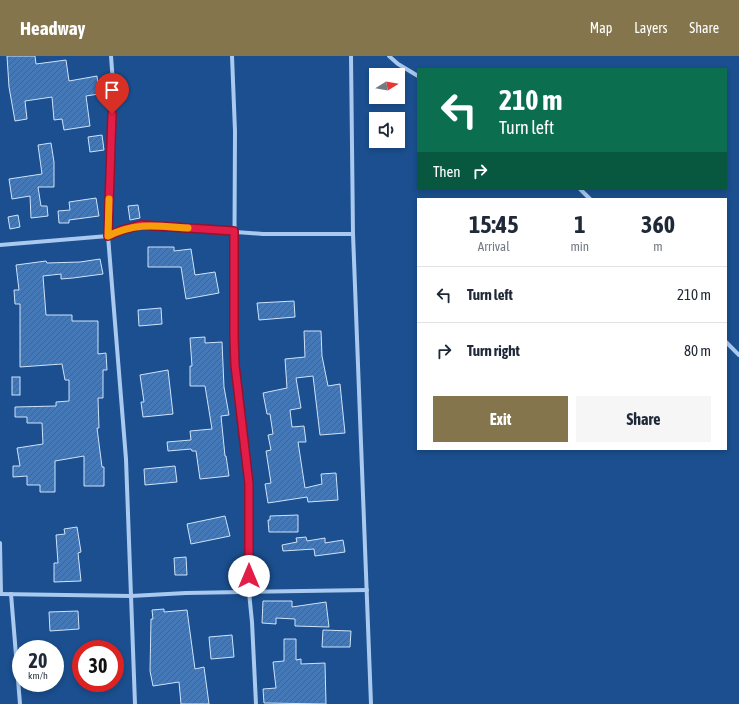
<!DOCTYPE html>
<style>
body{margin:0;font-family:"Asap Condensed",sans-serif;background:#f6f6f7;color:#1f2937;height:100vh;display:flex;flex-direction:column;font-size:15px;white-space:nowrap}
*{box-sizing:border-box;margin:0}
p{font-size:13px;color:#747a83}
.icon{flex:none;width:22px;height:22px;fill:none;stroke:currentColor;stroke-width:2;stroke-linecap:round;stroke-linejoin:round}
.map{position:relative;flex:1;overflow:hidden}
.sheet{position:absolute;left:417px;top:142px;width:310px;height:252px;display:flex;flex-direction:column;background:#fff;border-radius:0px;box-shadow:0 2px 6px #0003}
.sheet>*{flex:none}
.top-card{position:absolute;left:417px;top:12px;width:310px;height:122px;border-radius:0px;box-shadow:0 2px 6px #0003;background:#0b6e4f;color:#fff;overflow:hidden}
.needle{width:26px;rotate:79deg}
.buttons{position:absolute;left:369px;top:12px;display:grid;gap:8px}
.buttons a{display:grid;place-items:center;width:36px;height:36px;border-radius:0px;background:#fff;box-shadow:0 2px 6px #0003;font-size:20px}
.speed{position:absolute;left:12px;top:584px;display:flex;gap:8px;font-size:20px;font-weight:700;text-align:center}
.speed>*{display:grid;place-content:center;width:52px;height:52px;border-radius:50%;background:#fff;box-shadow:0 2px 6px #0003;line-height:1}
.speed small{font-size:10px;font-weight:400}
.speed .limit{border:6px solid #d22;background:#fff;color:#111}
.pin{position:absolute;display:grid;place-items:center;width:34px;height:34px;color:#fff;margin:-41px -17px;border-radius:50% 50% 50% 0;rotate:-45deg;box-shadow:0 0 4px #0007}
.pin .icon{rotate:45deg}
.me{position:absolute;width:44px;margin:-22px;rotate:0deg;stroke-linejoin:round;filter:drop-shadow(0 0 3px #0008)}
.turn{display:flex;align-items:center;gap:14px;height:84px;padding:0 16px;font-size:18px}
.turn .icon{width:52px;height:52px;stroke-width:2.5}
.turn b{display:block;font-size:28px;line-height:34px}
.then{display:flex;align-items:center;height:38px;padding:0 16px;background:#0003;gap:8px;font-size:15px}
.eta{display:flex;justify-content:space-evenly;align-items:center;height:68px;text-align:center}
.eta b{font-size:24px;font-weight:700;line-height:28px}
.cta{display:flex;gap:8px;margin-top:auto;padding:8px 16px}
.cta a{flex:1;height:46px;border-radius:0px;background:#84754c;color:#fff;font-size:16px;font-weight:700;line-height:46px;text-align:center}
.cta a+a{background:#f6f6f7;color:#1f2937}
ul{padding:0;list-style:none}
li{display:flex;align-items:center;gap:12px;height:56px;padding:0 16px;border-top:1px solid #e0e1e3}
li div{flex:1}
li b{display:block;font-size:15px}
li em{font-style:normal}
header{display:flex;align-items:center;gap:24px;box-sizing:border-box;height:56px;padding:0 20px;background:#84754c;color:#fff}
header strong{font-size:19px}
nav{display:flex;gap:22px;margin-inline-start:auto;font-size:14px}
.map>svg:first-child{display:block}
.building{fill:url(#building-hatch);stroke:#cfe3fa}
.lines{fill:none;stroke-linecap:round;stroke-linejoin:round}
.minor{stroke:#a9c9ee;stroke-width:4}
.route-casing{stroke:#92132f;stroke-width:10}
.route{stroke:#e11d48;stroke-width:7}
.slow{stroke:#f59e0b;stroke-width:7}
</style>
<header>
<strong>Headway</strong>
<nav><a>Map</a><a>Layers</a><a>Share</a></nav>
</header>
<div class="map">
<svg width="739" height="648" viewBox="0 0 739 648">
<defs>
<pattern id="building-hatch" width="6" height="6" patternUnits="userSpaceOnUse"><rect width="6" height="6" fill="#4478b7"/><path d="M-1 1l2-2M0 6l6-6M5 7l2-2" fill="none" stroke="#486282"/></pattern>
</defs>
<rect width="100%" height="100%" fill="#1b4f8f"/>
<g class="building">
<polygon points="7,0 35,0 36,8 66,4 69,25 97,20 99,38 86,40 90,70 64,74 62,63 54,64 52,41 25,45 27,63 15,65 9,31"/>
<polygon points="102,79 104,94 90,96 88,81"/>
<polygon points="51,87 54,106 54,131 38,131 41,150 47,150 48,160 31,162 30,140 12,143 9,123 42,118 38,89"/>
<polygon points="96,142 99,160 69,164 69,167 59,167 58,155 70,154 69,146"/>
<polygon points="138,149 140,162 130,164 128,150"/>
<polygon points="18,159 20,171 10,173 8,161"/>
<polygon points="148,191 174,191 174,195 191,193 195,219 215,216 219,237 186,243 181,211 148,211"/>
<polygon points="100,203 103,218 73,222 61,223 61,218 43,220 46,259 72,259 72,265 98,265 98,298 106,297 107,314 103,314 103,342 98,342 99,372 97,372 102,411 104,411 104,430 84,430 84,400 55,405 55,436 40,436 40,429 27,429 27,420 13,421 13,410 20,410 17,392 43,388 42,367 27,367 27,361 15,361 15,351 56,350 56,346 69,345 69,324 65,324 62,308 20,311 20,248 15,248 14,234 19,234 16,209 46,205 47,207 80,206"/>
<polygon points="294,245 295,261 259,264 257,247"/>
<polygon points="161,252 162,268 139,270 138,254"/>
<polygon points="304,275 321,275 322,300 328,330 340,328 345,377 320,379 313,320 296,322 301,352 290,354 292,371 304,370 306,386 298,386 305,432 322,428 321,418 336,417 338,444 308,446 307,441 268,447 265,428 271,427 266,395 271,394 268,379 273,378 270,358 267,358 263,337 287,332 285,303 305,301"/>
<polygon points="205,281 205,287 222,286 224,331 229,359 221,360 225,400 226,400 229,420 200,423 196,395 192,395 191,393 168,395 167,386 191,384 190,375 212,373 205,330 190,330 190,310 192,310 190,282"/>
<polygon points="168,314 173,358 143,361 141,346 144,346 140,319"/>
<rect x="12" y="321" width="8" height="18"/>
<polygon points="175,410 177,426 145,429 144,413"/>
<polygon points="298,459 298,476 269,476 268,464 270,464 270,460"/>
<polygon points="225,460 230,480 191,488 187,468"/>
<polygon points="77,471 81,496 78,497 81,525 54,526 54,507 58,507 56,479 65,478 64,473"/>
<polygon points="306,481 307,485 325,482 325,487 343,484 345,496 315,500 314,493 283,495 282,489 297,486 296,482"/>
<polygon points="186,501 187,519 175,519 174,502"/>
<polygon points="263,545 292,545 292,551 326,546 329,571 295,570 295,563 276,562 276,568 262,567"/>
<polygon points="164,553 164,556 187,554 195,613 204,611 209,648 181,648 179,626 153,630 150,615 151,563 153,563 152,554"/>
<polygon points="78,555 79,573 50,575 49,556"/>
<polygon points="323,574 351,575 350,591 322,591"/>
<polygon points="232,579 234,601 211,603 209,581"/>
<polygon points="284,583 296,583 296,604 301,603 301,608 325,607 326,648 264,647 263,633 276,632 273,606 284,605"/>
</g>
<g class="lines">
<g class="minor">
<polyline points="111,0 113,27 108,180 126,403 131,540 186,537 367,534"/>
<polyline points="232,0 235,75 234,282 235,309 249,428 249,536 252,566 256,648"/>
<polyline points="389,0 398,8 418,20"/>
<polyline points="580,133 590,143"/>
<polyline points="353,178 371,648"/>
<polyline points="0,189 108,180 122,173 141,169 263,178 353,178 351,0"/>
<polyline points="726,286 739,299"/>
<polyline points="0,487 1,538"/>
<polyline points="0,538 131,540 135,648"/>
<polyline points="11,538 20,648"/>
</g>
</g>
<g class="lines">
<g class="route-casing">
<polyline id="route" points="112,58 108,180 122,174 141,169 234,175 234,282 235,309 249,428 249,520"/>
</g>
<use href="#route" class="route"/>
<path class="slow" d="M109,143L108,180C137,166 157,170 188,172"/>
</g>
</svg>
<div class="buttons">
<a><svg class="needle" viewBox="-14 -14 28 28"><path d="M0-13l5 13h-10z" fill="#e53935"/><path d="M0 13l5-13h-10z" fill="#747a83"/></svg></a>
<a><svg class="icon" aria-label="sound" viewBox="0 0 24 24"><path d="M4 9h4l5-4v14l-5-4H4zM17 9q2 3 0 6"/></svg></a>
</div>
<div class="speed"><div>20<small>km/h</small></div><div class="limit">30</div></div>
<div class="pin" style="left:112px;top:58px;background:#d93025"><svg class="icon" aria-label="arrive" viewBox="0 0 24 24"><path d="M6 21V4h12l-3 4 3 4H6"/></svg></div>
<svg class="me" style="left:249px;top:520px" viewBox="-20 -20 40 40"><circle r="19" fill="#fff"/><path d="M0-13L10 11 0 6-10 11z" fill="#e11d48"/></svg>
<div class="top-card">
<div class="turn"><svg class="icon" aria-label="left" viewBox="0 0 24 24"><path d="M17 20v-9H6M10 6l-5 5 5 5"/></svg><div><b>210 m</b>Turn left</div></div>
<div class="then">Then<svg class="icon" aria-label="right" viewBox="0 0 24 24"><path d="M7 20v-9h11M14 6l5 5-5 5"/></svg></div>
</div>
<section class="sheet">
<div class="eta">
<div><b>15:45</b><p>Arrival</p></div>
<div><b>1</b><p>min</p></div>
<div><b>360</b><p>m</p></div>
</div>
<ul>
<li><svg class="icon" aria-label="left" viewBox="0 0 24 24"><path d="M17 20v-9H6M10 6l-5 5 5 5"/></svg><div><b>Turn left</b></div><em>210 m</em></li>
<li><svg class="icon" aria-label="right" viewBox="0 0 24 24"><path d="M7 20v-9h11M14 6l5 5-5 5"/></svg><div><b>Turn right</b></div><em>80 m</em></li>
</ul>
<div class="cta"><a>Exit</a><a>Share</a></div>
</section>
</div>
